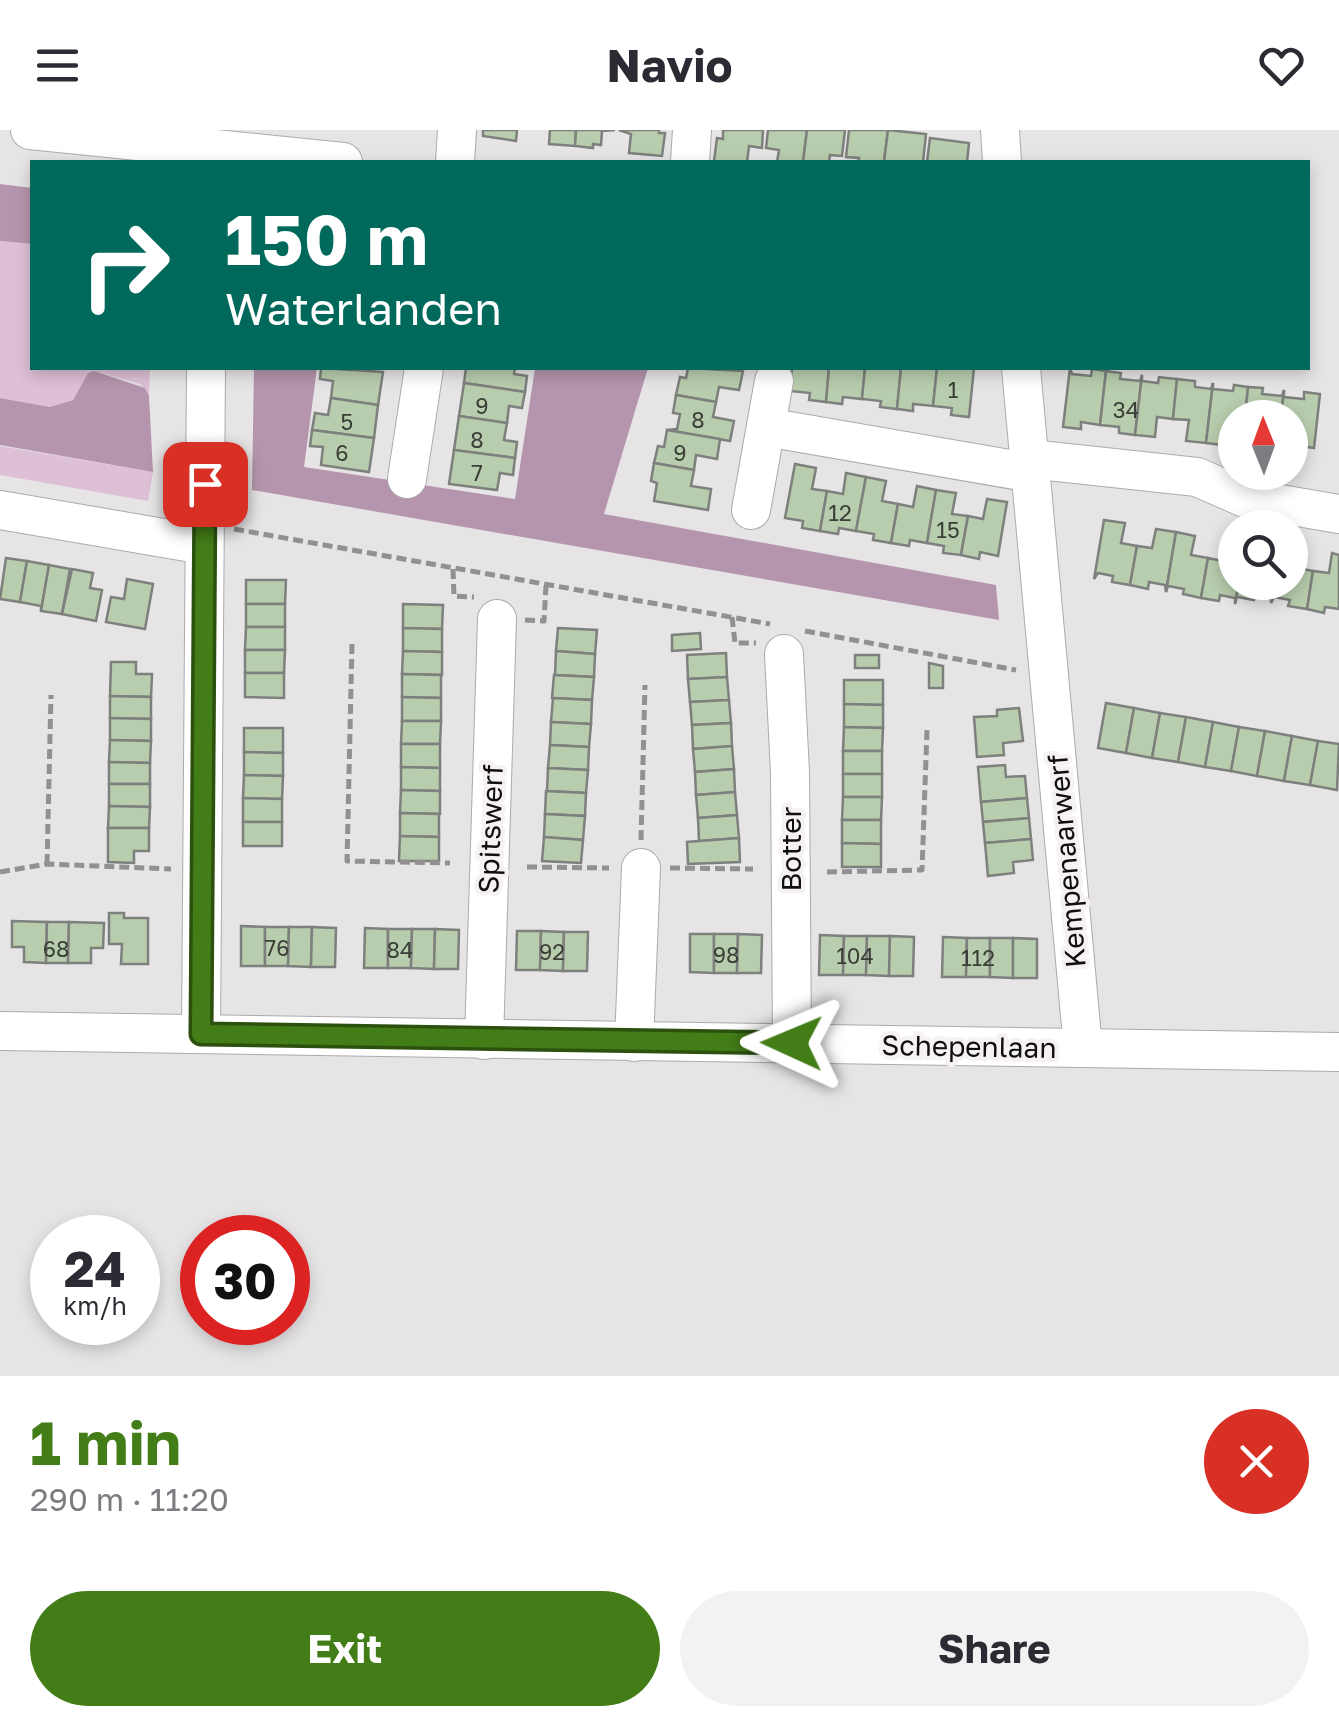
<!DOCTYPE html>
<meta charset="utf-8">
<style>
body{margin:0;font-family:"Golos Text",sans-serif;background:#f2f2f3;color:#2b2b33;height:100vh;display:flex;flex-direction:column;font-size:38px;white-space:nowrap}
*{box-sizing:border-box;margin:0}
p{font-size:32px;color:#7c7c81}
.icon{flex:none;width:55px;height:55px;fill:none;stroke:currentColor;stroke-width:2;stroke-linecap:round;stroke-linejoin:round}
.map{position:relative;height:1246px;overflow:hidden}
.details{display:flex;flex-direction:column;background:#fff;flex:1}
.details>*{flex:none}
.banner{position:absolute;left:30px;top:30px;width:1280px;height:210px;border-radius:0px;box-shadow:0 5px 15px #0003;background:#00695c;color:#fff;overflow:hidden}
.needle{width:65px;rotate:359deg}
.controls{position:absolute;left:1218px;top:270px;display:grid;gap:20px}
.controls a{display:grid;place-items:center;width:90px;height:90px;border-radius:50%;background:#fff;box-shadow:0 5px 15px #0003;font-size:50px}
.speed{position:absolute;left:30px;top:1085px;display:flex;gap:20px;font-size:50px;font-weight:700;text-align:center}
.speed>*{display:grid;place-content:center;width:130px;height:130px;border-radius:50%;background:#fff;box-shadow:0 5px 15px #0003;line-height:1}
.speed small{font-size:25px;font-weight:400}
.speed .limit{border:15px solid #d22;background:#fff;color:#111}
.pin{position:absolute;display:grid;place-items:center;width:85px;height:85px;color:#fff;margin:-42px;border-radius:20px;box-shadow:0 5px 15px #0006}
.me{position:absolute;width:110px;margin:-55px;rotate:271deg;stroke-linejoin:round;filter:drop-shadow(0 0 8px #0008)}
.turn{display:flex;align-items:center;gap:35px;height:210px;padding:0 30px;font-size:45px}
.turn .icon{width:130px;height:130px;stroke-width:2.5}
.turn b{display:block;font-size:70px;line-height:85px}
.round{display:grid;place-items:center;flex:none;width:105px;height:105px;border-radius:52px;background:#f2f2f3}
.head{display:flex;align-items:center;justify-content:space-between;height:170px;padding:0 30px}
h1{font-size:60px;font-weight:700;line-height:75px;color:#437d17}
.primary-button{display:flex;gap:20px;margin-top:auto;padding:20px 30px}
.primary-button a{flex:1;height:115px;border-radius:60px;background:#437d17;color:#fff;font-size:40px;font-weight:700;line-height:115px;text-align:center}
.primary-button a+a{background:#f2f2f3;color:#2b2b33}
header{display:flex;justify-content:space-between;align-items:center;height:130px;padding:0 30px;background:#fff;font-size:45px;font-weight:700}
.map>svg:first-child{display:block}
.green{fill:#dec0d6}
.water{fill:#b595ad}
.building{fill:#b8cdad;stroke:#7e807d;stroke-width:2.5}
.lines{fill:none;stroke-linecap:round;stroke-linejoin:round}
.minor-casing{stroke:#adaaac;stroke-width:40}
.path{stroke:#929091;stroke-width:5;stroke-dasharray:10 5;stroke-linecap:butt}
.minor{stroke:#fff;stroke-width:38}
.route-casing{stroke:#2c510f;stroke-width:25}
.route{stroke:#437d17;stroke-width:18}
.labels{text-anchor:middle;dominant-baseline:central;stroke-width:9;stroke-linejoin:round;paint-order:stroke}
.number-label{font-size:22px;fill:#3a3e37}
.street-label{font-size:28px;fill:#100f10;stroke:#f5f1f4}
</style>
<header><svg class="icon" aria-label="menu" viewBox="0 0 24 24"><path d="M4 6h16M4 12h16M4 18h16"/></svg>Navio<svg class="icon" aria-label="heart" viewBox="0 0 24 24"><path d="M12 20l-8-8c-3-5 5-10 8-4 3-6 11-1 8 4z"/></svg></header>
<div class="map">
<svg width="1339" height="1246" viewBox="0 0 1339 1246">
<rect width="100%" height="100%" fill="#e7e4e6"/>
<g class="green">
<polygon points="0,111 32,114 32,238 150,238 149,266 140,254 94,241 88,243 73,270 50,277 0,268"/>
<polygon points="0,316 153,342 148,371 0,345"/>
</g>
<g class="water">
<polygon points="0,54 32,58 32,114 0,111"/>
<polygon points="254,238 317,238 304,337 515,369 535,238 648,238 604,384 996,455 999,490 252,360"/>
<polygon points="94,241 145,258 149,266 153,342 0,315 0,268 50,277 73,270 88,243"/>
</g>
<g class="building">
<polygon points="483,0 517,0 516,11 483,6"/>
<polygon points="550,0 576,0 575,16 549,14"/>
<polygon points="576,0 615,0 602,1 601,15 593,14 593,18 575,16"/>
<polygon points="619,0 659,0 659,3 665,3 662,26 629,23 631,4"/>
<polygon points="723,0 763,0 762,18 749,16 747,32 714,31 717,8 723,9"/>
<polygon points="768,0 807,0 803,32 777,32 779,20 766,18"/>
<polygon points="807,0 845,0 842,26 830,25 829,32 803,32"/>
<polygon points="849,0 888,0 884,32 858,32 859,28 846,27"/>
<polygon points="888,0 926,4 923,32 884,32"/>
<polygon points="930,8 969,13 967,32 927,32"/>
<polygon points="321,238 383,242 378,275 331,268 333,251 320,249"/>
<polygon points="466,238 515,238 514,244 527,246 525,262 464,253"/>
<polygon points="688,238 743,241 739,260 719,257 716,272 676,265 680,247 686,248"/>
<polygon points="792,238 829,238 826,272 809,270 810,263 790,261"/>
<polygon points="829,238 865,238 862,269 843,267 842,274 826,272"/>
<polygon points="865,238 901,238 897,279 880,277 881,271 862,269"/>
<polygon points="901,238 937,238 933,276 913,274 913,281 897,279"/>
<polygon points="937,238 974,238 969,287 951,285 952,278 933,276"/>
<polygon points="1070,238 1072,244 1091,246 1092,239 1106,241 1100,295 1081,292 1081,299 1063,297"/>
<polygon points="1106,241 1121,243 1120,249 1140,251 1142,245 1135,305 1119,303 1119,297 1100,295"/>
<polygon points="1142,245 1142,251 1158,253 1159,247 1177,249 1173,289 1157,287 1155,307 1135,305"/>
<polygon points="1177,249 1195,251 1195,257 1211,259 1213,253 1206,313 1186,311 1189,290 1173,289"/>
<polygon points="464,253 525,262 522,278 509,276 507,293 459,286"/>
<polygon points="1213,253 1213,259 1233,261 1234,255 1248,257 1245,288 1235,288 1235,309 1223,308 1222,315 1206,313"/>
<polygon points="1248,257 1263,258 1262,264 1282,266 1284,260 1281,288 1245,288"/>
<polygon points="1284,260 1284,267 1304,269 1304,262 1320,264 1314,318 1294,315 1293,322 1290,322 1290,288 1281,288"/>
<polygon points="676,265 716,272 713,287 734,291 730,311 667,300 677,299 680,284 673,283"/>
<polygon points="331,268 378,275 374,308 312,300 315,283 328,285"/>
<polygon points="459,286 507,293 504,310 517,312 515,328 454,320"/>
<polygon points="312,300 374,308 369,342 321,335 323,317 310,316"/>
<polygon points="667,300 720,309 717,329 696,325 694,340 654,333 658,316 664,317"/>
<polygon points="454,320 515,328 513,345 500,343 497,360 449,354"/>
<polygon points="654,333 694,340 691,356 711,359 708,380 654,371 657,353 651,351"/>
<polygon points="795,334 816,338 812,359 827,361 820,401 802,398 803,391 785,388"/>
<polygon points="846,343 866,347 856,401 839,398 838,404 820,401 827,361 843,364"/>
<polygon points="866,347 886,351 882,371 898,374 891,413 873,410 874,404 856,401"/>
<polygon points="917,356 936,360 927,413 910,410 909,416 891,413 898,374 913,377"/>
<polygon points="936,360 956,363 952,384 968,386 961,425 943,423 944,416 927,413"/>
<polygon points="987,369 1007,372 998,426 980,422 979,429 961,425 968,386 983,389"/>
<polygon points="1104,390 1125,393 1121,413 1137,416 1130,455 1112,452 1113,446 1098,443 1094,449"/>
<polygon points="1156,399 1176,402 1166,462 1165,455 1149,452 1148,459 1130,455 1137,416 1152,418"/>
<polygon points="1176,402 1195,406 1191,425 1208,428 1201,468 1183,464 1184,459 1168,456 1166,462"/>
<polygon points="1226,410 1235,412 1235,452 1239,452 1235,474 1235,468 1220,465 1219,471 1201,468 1208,428 1222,431"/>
<polygon points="1290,416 1302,418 1298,438 1313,441 1307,479 1288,476 1290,470 1274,467 1271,473 1275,452 1290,452"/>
<polygon points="1332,423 1339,425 1339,479 1325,477 1324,483 1307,479 1313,441 1329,443"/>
<polygon points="6,428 27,431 20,472 0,469"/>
<polygon points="27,431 49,435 41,481 41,476 20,472"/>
<polygon points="49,435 70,439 62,484 41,481"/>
<polygon points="72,439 93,443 90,458 102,460 96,491 62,484"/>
<polygon points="127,449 153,454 145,499 106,492 111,467 124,469"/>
<polygon points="246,450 286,450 285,474 246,474"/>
<polygon points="1239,452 1275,452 1271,473 1271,467 1255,464 1254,470 1237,467 1235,474"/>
<rect x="246" y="474" width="39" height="23"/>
<polygon points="403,474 443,475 442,499 403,498"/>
<polygon points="246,497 285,497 285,520 245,520"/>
<polygon points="403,498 442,499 442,522 403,521"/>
<polygon points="558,498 597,500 595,524 556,521"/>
<polygon points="700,503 701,519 672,521 672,505"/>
<polygon points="245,520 285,520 284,543 245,543"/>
<polygon points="403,521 442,522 442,545 402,544"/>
<polygon points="556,521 595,524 594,547 555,545"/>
<polygon points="726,523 727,547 688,549 687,525"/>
<rect x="855" y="525" width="24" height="13"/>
<polygon points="111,532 136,532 136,544 152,544 151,567 110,566"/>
<polygon points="929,533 943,536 943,558 929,558"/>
<polygon points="245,543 284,543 284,568 245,567"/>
<polygon points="402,544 441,545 441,568 402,567"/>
<polygon points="554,545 594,547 592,570 552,568"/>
<polygon points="727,547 729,570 690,572 688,549"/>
<polygon points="844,550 883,550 883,575 844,574"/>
<polygon points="110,566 151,567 151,589 110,588"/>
<polygon points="402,567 441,568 441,591 402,591"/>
<polygon points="553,568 592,570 591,594 551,592"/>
<polygon points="729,570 731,593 692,595 690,572"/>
<polygon points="1106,573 1134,578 1126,623 1098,618"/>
<polygon points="844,574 883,575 883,598 844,597"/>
<polygon points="1019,578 1023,611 1003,613 1004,625 977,627 974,587 997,586 997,580"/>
<polygon points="1134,578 1160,583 1152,628 1126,623"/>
<polygon points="1160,583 1186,587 1178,632 1152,628"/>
<polygon points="1186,587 1213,592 1205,637 1178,632"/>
<polygon points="110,588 151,589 151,611 110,610"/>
<polygon points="402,591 441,591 440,614 401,614"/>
<polygon points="551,592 591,594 589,617 550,615"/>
<polygon points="1213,592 1239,597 1231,641 1205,637"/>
<polygon points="731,593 732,616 693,619 692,595"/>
<polygon points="844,597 883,598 882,621 843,621"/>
<polygon points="1239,597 1265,601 1257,646 1231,641"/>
<polygon points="244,598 283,598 283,623 244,622"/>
<polygon points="1265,601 1292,606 1284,651 1257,646"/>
<polygon points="1292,606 1318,611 1310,655 1284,651"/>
<polygon points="110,610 151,611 150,633 109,632"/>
<polygon points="1318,611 1339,614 1337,660 1310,655"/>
<polygon points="401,614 440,614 440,638 401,637"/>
<polygon points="550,615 589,617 588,640 548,638"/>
<polygon points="732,616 734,639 695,642 693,619"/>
<rect x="843" y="621" width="39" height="23"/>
<polygon points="244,622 283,623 283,646 244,645"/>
<polygon points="109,632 150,633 150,654 109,654"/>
<polygon points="1005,635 1006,647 1025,646 1027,668 981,672 978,637"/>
<polygon points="401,637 440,638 440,661 401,660"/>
<polygon points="548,638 588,640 586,663 547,661"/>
<polygon points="734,639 735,662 696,665 695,642"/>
<rect x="843" y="644" width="39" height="23"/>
<polygon points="244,645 283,646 282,669 243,668"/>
<polygon points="109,654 150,654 150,677 109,676"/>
<polygon points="401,660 440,661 440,684 400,683"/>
<polygon points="546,661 586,663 585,686 545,684"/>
<polygon points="735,662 737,685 698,688 696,665"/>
<polygon points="843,667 882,667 881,690 842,690"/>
<polygon points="243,668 282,669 282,692 243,692"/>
<polygon points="1027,668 1029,688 983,692 981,672"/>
<polygon points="109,676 150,677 149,698 108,698"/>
<polygon points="400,683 439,684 439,707 400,706"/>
<polygon points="545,684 585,686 583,710 544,707"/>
<polygon points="737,685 739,708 699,711 698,688"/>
<polygon points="1029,688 1031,709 985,713 983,692"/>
<polygon points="842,690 881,690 881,714 842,713"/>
<rect x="243" y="692" width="39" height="24"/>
<polygon points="108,698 149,698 149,721 134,721 134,733 108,732"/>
<polygon points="400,706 439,707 439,731 399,731"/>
<polygon points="544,707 583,710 581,733 542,731"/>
<polygon points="739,708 740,732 688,734 687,712"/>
<polygon points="1031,709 1033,730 1013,732 1014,743 988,746 985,713"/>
<polygon points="842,713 881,714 881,737 842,737"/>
<polygon points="109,783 124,783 124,788 148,788 148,834 121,834 122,814 109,814"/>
<polygon points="12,791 47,792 46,833 24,832 24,817 12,817"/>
<polygon points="47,792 69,792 68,833 46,833"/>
<polygon points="69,792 104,793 103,818 91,818 91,833 68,833"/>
<polygon points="241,796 265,797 265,836 241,836"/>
<polygon points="265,797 289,797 288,836 265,836"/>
<polygon points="289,797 312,797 311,837 288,836"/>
<polygon points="312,797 336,798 335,837 311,837"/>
<polygon points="365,798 388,799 388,838 364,838"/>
<polygon points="388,799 412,799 411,838 388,838"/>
<polygon points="412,799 435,799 434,839 411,838"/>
<polygon points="435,799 459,800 458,839 434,839"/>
<polygon points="517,801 541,801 540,840 516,840"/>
<polygon points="541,801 564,802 563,841 540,840"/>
<polygon points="564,802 588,802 587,841 563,841"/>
<polygon points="690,804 714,804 714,843 690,842"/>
<polygon points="714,804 738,804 737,843 714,843"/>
<polygon points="738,804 762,805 761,843 737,843"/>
<polygon points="820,805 844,806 843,845 819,845"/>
<polygon points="844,806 867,806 866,845 843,845"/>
<polygon points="867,806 890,806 889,846 866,845"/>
<polygon points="890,806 914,807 913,846 889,846"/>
<polygon points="943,807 967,808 966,847 942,847"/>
<polygon points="967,808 990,808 990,847 966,847"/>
<polygon points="990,808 1013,808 1013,848 990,847"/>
<polygon points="1013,808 1037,809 1037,848 1013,848"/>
</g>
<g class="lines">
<g class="minor-casing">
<g id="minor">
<polyline points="30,0 343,32"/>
<polyline points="1000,0 1002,32"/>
<polyline points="455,32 457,0"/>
<polyline points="690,32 692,0"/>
<polyline points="1021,238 1083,918"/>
<polyline points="766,297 1032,343"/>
<polyline points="1030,329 1197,347 1245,368 1339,384"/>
<polyline points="407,349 424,238"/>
<polyline points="0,380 204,415"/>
<polyline points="751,380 774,251"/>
<polyline points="784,524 790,643 792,913"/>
<polyline points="0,901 1339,922"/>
<polyline points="201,904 206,238"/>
<polyline points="484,910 497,489"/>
<polyline points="634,912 641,738"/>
</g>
</g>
<g class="path">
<polyline points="234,399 770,494"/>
<polyline points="453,439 454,466 474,467"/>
<polyline points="732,487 735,513 756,513"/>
<polyline points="525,490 544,491 546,456"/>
<polyline points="805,501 1016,540"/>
<polyline points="352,514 347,731 450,733"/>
<polyline points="641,710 645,555"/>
<polyline points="47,734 51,565"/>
<polyline points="527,737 609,738"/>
<polyline points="670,738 753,739"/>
<polyline points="0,742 47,734 171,739"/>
<polyline points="827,742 922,740 927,600"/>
</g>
<use href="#minor" class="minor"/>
</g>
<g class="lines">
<g class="route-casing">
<polyline id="route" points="205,354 201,904 792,913"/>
</g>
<use href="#route" class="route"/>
</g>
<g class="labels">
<g class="number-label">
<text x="953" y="259">1</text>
<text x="482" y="275">9</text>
<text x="1126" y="279">34</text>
<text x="698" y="289">8</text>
<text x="347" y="291">5</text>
<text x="477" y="309">8</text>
<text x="342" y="322">6</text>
<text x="680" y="322">9</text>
<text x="477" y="342">7</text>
<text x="840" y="382">12</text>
<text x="948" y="399">15</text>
<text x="277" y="817">76</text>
<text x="56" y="818">68</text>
<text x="400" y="819">84</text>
<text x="552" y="821">92</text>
<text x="726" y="824">98</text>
<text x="855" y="825">104</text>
<text x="978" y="827">112</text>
</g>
<g class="street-label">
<text transform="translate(490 699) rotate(-88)">Spitswerf</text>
<text transform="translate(790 719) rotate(-90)">Botter</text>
<text transform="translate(1066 731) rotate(-95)">Kempenaarwerf</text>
<text transform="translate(969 916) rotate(1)">Schepenlaan</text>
</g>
</g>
</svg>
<div class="controls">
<a><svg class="needle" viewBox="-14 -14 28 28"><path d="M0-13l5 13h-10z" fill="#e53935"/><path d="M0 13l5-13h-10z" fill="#7c7c81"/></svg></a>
<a><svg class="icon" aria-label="search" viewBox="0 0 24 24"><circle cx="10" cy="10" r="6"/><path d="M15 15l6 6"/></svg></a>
</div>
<div class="speed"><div>24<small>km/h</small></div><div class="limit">30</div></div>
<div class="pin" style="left:205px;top:354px;background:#d93025"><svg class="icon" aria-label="arrive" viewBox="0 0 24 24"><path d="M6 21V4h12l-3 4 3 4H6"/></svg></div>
<svg class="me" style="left:792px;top:913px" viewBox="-20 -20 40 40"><path d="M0-17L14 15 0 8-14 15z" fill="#437d17" stroke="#fff" stroke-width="4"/></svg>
<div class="banner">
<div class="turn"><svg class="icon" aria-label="right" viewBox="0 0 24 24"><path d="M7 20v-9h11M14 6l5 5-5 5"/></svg><div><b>150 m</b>Waterlanden</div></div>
</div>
</div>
<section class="details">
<div class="head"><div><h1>1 min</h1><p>290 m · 11:20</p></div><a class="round" style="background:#d93025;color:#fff"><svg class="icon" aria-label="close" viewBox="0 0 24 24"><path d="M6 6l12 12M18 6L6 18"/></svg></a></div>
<div class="primary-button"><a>Exit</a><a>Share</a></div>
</section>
